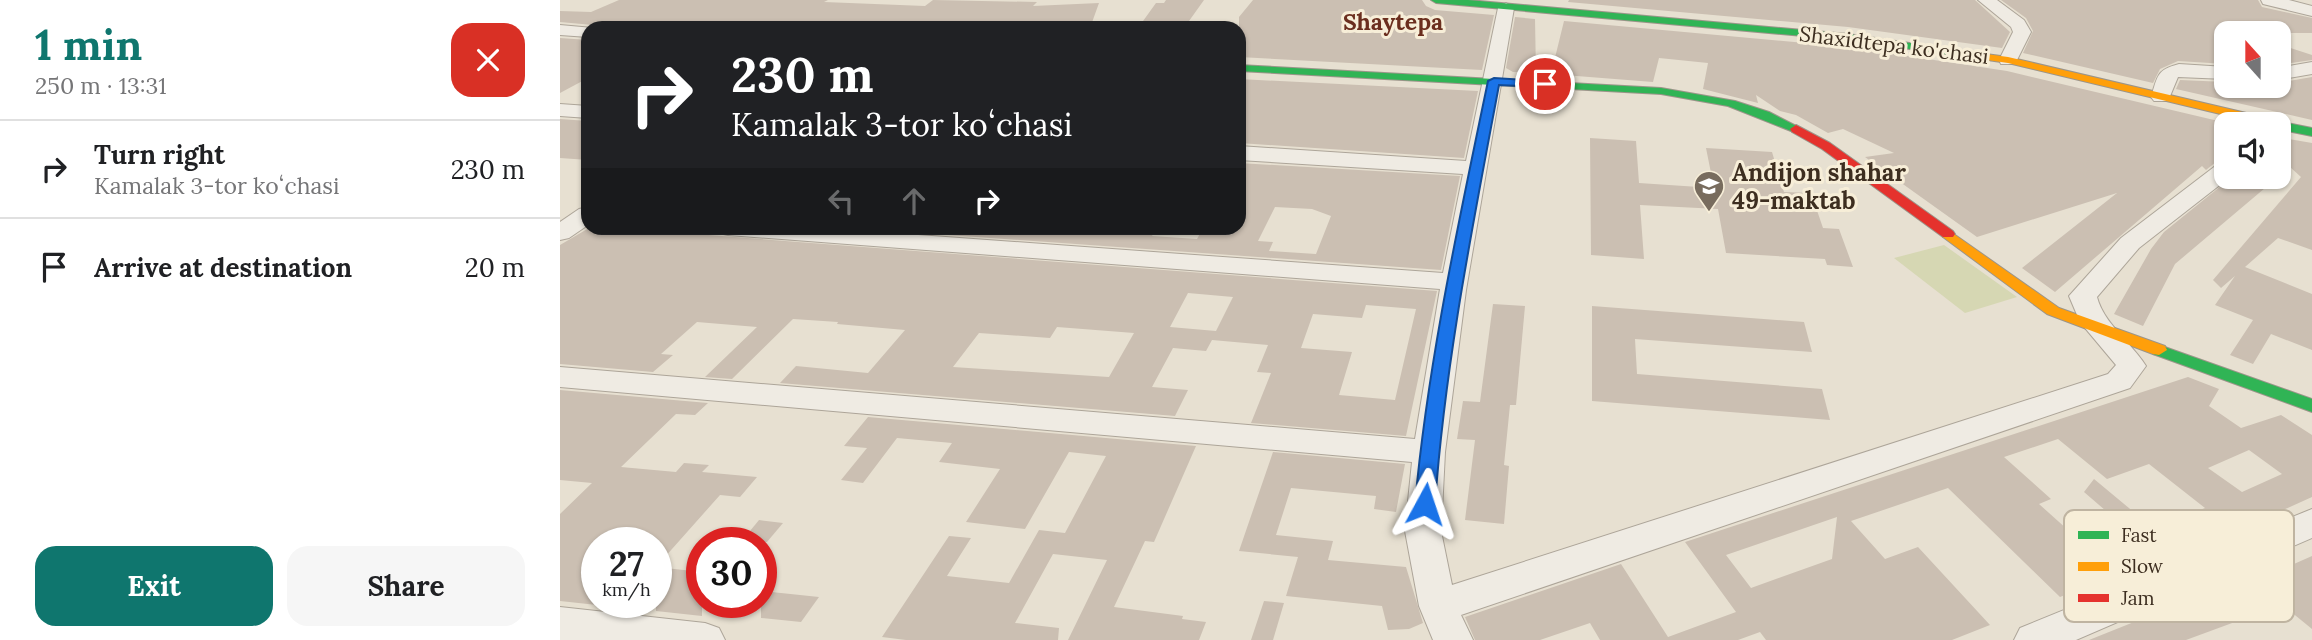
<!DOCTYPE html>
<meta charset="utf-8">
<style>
body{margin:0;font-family:Lora,serif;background:#f6f6f6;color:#202124;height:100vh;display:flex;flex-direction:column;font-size:26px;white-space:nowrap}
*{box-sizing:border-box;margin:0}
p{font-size:23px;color:#757577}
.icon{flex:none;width:38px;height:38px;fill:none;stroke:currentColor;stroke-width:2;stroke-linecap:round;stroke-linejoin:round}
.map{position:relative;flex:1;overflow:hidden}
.side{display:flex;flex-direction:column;background:#fff;width:560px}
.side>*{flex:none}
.guide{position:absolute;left:21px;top:21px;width:665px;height:214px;border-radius:21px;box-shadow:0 2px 5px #0004;background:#202124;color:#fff;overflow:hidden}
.needle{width:46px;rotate:339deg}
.buttons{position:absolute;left:1654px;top:21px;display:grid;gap:14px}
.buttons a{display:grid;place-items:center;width:77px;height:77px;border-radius:14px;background:#fff;box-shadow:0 2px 5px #0004;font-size:35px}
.speed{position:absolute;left:21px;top:527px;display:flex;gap:14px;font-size:35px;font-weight:700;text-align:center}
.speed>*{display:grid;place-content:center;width:91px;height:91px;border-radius:50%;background:#fff;box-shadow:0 2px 5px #0004;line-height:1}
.speed small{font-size:18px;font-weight:400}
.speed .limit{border:10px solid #d22;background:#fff;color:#111}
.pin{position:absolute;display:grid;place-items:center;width:60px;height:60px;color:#fff;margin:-30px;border:4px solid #fff;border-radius:50%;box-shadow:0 2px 7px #0007}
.me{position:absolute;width:77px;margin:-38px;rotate:5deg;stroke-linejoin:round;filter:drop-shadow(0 0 5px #0008)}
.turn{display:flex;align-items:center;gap:24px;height:147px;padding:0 35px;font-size:32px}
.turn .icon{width:91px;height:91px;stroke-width:2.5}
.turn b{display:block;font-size:49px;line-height:60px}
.lanes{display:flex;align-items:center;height:66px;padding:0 35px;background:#0003;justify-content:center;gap:35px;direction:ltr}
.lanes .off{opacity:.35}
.round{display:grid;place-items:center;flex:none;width:74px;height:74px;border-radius:21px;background:#f6f6f6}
.overview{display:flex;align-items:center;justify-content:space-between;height:119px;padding:0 35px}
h1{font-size:42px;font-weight:800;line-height:52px;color:#0f766e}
.button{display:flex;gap:14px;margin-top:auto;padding:14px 35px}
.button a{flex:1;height:80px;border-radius:21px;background:#0f766e;color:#fff;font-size:28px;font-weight:800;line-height:80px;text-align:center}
.button a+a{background:#f6f6f6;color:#202124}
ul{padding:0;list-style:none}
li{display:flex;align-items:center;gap:21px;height:98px;padding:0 35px;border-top:2px solid #e0e0e0}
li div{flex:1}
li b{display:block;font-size:26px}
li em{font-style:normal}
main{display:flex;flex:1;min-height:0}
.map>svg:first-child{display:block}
.green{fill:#d6d7b3}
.building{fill:#cbbfb2;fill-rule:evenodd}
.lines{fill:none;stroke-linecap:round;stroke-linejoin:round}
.street-casing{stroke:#ada599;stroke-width:2}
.fast-casing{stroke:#9c958a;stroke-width:2}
.slow-casing{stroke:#9c958a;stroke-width:2}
.jam-casing{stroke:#9c958a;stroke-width:2}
.street{fill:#efebe3;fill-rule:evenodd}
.fast{fill:#30b455;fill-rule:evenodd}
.slow{fill:#ff9f0a;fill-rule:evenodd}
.jam{fill:#e5322d;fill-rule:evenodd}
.route{fill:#1a73e8;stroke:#114b97;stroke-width:2}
.labels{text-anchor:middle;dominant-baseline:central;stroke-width:6;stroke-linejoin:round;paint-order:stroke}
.far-street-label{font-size:21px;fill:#3d2e20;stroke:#f7eed8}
.far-quarter-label{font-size:23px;font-weight:bold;fill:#6b2e1e;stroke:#f7eed8}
.poi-label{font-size:24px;font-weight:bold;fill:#3d2e20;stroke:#f7eed8;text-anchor:start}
.key{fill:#f7eed8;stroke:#bfb4a1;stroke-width:2}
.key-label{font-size:19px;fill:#3d2e20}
</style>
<main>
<section class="side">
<div class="overview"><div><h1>1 min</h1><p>250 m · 13:31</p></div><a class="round" style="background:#d93025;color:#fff"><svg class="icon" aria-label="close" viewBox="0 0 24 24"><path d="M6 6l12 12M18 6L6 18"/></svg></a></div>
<ul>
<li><svg class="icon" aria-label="right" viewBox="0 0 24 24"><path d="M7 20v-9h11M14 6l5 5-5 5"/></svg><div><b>Turn right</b><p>Kamalak 3-tor koʻchasi</p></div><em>230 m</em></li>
<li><svg class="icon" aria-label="arrive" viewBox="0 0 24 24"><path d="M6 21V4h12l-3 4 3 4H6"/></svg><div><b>Arrive at destination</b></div><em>20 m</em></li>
</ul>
<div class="button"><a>Exit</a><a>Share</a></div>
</section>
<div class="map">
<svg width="1752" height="640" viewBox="0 0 1752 640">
<rect width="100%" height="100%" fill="#e7e0d1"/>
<polygon class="green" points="1384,245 1457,297 1405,313 1334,258"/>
<g class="building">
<polygon points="59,0 268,0 264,2 365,6 373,0 477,2 473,6 539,3 530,28 489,28 492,25 427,23 417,23 411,28 36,28 33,25 0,22 0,11 31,12"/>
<polygon points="606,0 644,0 629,21 624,21 624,28 578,28 596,3 604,3"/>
<polygon points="693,0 862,0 866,6 875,10 934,15 922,70 679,57 679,17"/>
<polygon points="1009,0 1415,0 1450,32 1442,48 1288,27 1008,2"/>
<polygon points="1441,0 1698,0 1702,7 1752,18 1752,33 1688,33 1666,25 1666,64 1618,61 1600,69 1593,83 1463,53 1473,31 1466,18"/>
<polygon points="955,17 975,19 976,73 953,72 946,68"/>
<polygon points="1004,21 1288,47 1447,71 1671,124 1666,124 1666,160 1656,162 1646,170 1642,166 1495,292 1462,268 1557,193 1417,237 1305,157 1334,153 1283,129 1268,133 1236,115 1220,111 1196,95 1198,103 1143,89 1148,63 1099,58 1093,82 991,74"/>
<polygon points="0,38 28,40 28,78 0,93"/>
<polygon points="1718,44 1752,55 1752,60 1718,65"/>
<polygon points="1752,77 1752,120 1616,89 1620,80 1666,82 1666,86 1718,86 1718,83"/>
<polygon points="679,79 918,91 904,158 679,143"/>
<polygon points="0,119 28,121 28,160 0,158"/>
<polygon points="1718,137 1752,143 1752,250 1718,238 1685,267 1752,294 1752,350 1711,334 1693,364 1670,355 1693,320 1655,305 1675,276 1661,288 1653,280 1741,177 1730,167 1718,176"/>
<polygon points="1030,138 1076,141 1079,183 1154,188 1146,148 1212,152 1224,192 1251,193 1263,228 1279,229 1293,267 1267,265 1265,259 1166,253 1158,209 1080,205 1084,259 1031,255"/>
<path d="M679,163L900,176L881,270L291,228L518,230L519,228H597L592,236L637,239L643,228H679ZM715,207L752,209L771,216L756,254L709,251L713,242L698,241Z"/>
<polygon points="1672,177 1718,177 1615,264 1583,326 1554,314 1591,249 1604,232"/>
<path d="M29,228L83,230L877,291L846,436L691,423L711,373L697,372L708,345L652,340L646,351L613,348L592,387L628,390L615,416L220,383L236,366L308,373L345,330L277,324L278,322L233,319L172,379L145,377L197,327L137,322L101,354L113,355L93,372L0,364V245ZM628,293L673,297L656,331L610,327ZM806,305L856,309L835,400L779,395L792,352L741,348L753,314L802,318ZM497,327L574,333L549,377L393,367L419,333L490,338Z"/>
<polygon points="933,304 965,306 956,405 950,405 944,465 949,466 944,524 905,520 915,440 897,439 903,401 920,402"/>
<polygon points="1032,306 1244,322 1252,352 1075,339 1077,374 1262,389 1270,420 1032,401"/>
<path d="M1628,377L1659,389L1649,406L1681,428L1721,415L1752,435V497L1654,541L1650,538L1500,597L1388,488L1291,521L1325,559L1358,547L1430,625L1392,640H1206L1200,632L1178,640H1040L1030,623L980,640H915L905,617L1061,564L1108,637L1176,612L1125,542ZM1498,439L1547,479L1589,464L1645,508L1593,528L1534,479L1524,492L1560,523L1518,539L1479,504L1491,499L1444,457ZM1689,450L1722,474L1682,492L1648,468ZM1277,517L1272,559L1191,588L1166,555Z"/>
<polygon points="0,390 148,403 135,415 116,414 61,467 116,472 124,463 149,465 142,472 197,477 180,497 160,495 96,567 96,542 37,542 37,605 0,601 0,514 32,483 0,480"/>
<polygon points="308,417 636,446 594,542 585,541 554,607 623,616 622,619 646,622 639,640 508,640 547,560 493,554 455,623 499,628 498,640 346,640 322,637 389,536 411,538 387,576 449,583 479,530 505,533 546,456 509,452 465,529 406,522 440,469 379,462 392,443 337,438 303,483 281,480 307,448 284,446"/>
<polygon points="713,452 845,464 836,512 814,509 816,496 731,488 716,535 773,541 768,560 846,567 863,623 849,629 828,630 822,606 726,596 738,557 679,551"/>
<polygon points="199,520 223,523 207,542 181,542"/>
<polygon points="1752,556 1752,629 1709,594 1673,610 1683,619 1626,640 1529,640 1679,580 1686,585"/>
<polygon points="96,567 142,572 142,616 96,611"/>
<polygon points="201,591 259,597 241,622 201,618"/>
<polygon points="704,601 724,603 713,640 691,640"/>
</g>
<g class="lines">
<g class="street-casing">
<g id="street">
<polygon points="1418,0 1437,0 1464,20 1471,32 1455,64 1441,64 1439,60 1453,32 1451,27"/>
<polygon points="1701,0 1729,0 1752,6 1752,16 1703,4"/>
<path d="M946,3L954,8L906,290L885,452L881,531L892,585L1548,374L1556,365L1520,322L1509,296L1561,238L1658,164L1666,162V177H1670L1579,248L1537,297C1544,324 1571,342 1586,366L1570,388L901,615L913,640H873L859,606L845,531L852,462L0,387V367L855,439L880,289L168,235L159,233L156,228H262L883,273L903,174L679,160V146L906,161L938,8Z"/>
<polygon points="0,25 33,28 28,28 28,37 0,35"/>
<polygon points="1752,62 1752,74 1718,80 1718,68"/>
<path d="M1619,64L1666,67V79L1618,77L1608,101H1594L1591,97C1598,76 1596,70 1619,64Z"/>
<polygon points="0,104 28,106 28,118 0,116"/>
<polygon points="28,207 28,225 9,238 0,240 0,222 19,209"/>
<polygon points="1752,509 1752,538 1516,640 1454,640 1460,628"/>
<polygon points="0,607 145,623 159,628 165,640 0,640"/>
</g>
</g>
<g class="fast-casing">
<g id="fast">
<polygon points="871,0 908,0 1288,34 1411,52 1416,55 1411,58 1288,40 876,3"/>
<polygon points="679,65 1101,88 1175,101 1209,112 1242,129 1236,133 1168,106 1101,94 679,71"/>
<polygon points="1718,121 1752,128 1752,136 1718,129 1718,124 1713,124"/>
<polygon points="1599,345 1752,399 1752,412 1593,354 1591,350 1593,346"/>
</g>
</g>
<g class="slow-casing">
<g id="slow">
<polygon points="1411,52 1448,57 1716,120 1722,124 1718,127 1718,124 1702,124 1448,63 1407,57 1406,55"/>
<polygon points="1388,230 1499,308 1605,346 1607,350 1599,355 1593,354 1487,314 1383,237 1381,234 1383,231"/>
</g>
</g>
<g class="jam-casing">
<polygon id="jam" points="1236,125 1270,143 1393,231 1395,234 1393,237 1383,237 1262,149 1232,132 1230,129"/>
</g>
<use href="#street" class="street"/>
<use href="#fast" class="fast"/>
<use href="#slow" class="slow"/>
<use href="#jam" class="jam"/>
</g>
<path class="route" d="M934,78L985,81L990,84L985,87L939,85C913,224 885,363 875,504L872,510L865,512L858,510L855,504C868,361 899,221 928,81Z"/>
<defs>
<g id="school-pin" transform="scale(1.575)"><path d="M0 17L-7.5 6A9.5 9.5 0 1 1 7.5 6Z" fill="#786c5e" stroke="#f7eed8"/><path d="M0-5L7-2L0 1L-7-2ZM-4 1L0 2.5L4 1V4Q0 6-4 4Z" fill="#fff"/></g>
</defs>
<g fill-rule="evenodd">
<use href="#school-pin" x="1149" y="186"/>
</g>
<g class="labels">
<g class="far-street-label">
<text transform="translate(1334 45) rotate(7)">Shaxidtepa ko'chasi</text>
</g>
<g class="far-quarter-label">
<text x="833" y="21">Shaytepa</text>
</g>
<g class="poi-label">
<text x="1172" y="172">Andijon shahar<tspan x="1172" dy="28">49-maktab</tspan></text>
</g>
</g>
<rect x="1504" y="510" width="230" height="112" rx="10" class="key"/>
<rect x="1518" y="531" width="31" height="8" fill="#30b455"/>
<rect x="1518" y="562" width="31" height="9" fill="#ff9f0a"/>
<rect x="1518" y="594" width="31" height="8" fill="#e5322d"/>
<g class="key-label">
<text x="1561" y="542">Fast</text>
<text x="1561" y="573">Slow</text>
<text x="1561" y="605">Jam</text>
</g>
</svg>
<div class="buttons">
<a><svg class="needle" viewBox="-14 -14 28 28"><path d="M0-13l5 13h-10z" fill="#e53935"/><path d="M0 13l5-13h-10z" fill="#757577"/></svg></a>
<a><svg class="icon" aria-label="sound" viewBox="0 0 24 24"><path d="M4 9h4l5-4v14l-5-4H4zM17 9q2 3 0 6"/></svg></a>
</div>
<div class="speed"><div>27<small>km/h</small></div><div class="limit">30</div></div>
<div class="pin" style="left:985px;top:84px;background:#d93025"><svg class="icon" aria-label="arrive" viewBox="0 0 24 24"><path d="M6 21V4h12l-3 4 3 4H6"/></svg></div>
<svg class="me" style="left:865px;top:504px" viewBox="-20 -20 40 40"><path d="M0-17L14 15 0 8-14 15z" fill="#1a73e8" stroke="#fff" stroke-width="4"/></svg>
<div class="guide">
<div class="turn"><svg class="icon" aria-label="right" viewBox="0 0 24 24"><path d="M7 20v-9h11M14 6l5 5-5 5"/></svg><div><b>230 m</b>Kamalak 3-tor koʻchasi</div></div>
<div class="lanes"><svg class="icon off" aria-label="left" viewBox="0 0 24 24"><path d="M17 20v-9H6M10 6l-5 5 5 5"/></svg><svg class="icon off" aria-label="ahead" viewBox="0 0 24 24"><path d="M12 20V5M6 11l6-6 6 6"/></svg><svg class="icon" aria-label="right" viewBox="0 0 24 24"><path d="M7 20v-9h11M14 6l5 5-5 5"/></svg></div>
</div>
</div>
</main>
